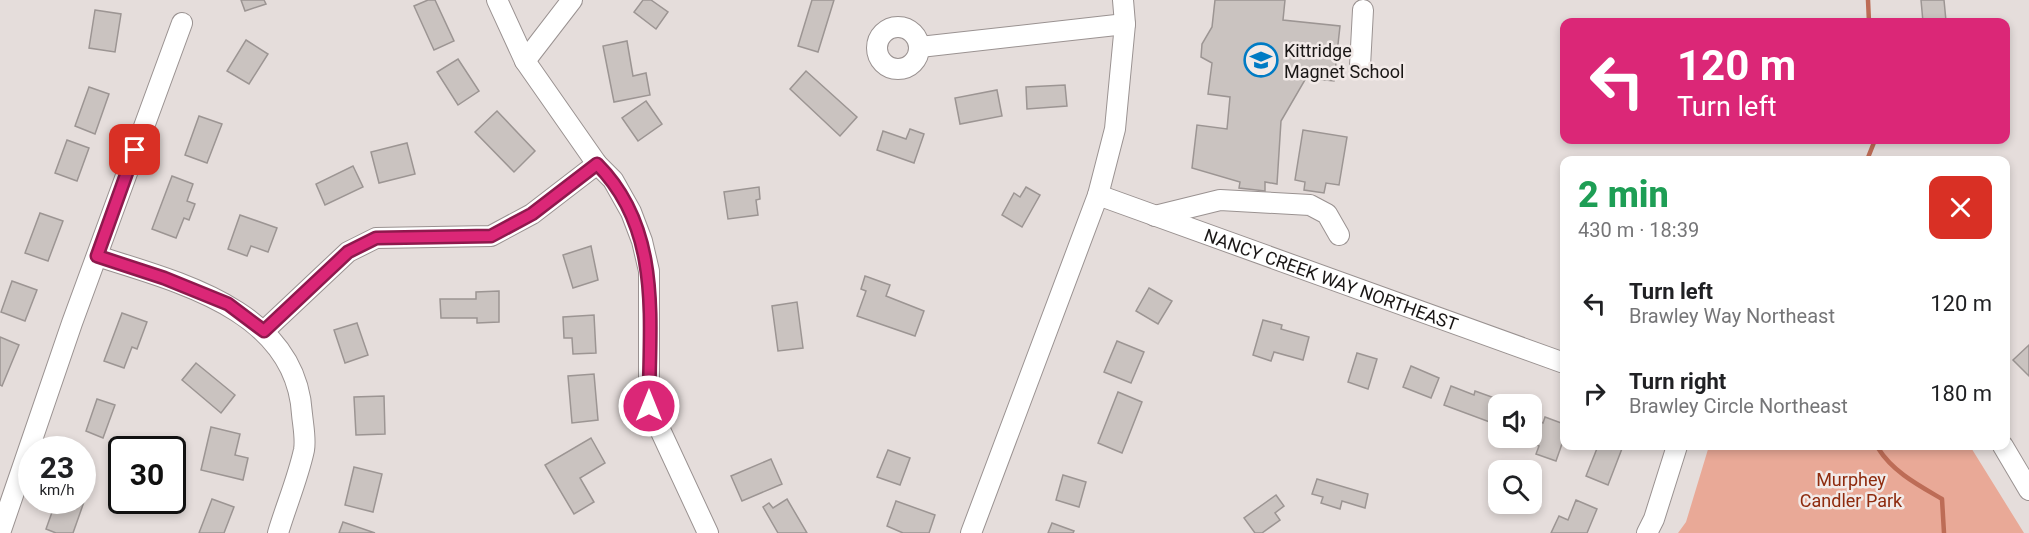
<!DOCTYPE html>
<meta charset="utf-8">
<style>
body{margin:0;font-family:Roboto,sans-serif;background:#f2f2f2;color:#202124;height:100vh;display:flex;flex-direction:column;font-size:22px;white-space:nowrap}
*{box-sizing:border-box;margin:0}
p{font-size:20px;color:#757577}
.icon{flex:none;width:33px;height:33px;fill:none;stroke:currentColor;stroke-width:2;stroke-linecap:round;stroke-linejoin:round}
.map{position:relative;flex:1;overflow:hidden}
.side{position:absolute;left:1560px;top:156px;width:450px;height:294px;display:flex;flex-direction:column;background:#fff;border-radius:12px;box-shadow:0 3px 9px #0003}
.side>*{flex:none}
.hud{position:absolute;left:1560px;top:18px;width:450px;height:126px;border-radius:12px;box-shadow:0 3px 9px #0003;background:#db2777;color:#fff;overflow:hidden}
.buttons{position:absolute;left:1488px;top:394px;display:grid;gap:12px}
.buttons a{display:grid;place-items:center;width:54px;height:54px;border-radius:12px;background:#fff;box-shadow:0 3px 9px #0003;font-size:30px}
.speed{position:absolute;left:18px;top:436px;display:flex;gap:12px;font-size:30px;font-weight:700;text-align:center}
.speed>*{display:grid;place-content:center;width:78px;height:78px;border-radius:50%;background:#fff;box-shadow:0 3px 9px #0003;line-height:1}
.speed small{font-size:15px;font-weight:400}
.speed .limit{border:3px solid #111;border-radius:9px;background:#fff;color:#111}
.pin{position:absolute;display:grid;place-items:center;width:51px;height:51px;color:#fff;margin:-26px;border-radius:12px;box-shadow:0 3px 9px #0006}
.me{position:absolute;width:66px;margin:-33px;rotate:0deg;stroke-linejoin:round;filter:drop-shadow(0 0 4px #0008)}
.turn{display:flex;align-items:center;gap:21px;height:126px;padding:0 18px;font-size:27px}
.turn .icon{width:78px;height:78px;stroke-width:2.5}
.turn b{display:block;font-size:42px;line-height:51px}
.round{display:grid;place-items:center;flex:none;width:63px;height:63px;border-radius:12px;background:#f2f2f2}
.head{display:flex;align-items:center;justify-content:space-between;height:102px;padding:0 18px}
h1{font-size:36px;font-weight:800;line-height:45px;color:#1e9e55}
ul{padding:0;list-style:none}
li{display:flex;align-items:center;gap:18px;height:90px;padding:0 18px}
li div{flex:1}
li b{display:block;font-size:22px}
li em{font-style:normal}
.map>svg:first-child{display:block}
.green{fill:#e9a997}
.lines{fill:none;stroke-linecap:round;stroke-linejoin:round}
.stream{stroke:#bd6c56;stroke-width:4.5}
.building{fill:#cac3c0;stroke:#9c9593;stroke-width:1.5}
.minor-casing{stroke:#9a9291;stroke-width:22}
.minor{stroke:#fff;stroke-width:20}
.route-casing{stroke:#8e194d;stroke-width:15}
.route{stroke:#db2777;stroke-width:10}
.labels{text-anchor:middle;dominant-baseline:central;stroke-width:5;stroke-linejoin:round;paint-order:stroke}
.poi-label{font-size:18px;fill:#191615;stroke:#f2eae8;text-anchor:start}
.street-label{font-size:18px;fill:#191615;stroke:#f2eae8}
.park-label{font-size:18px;fill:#8e2b0e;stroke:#f2eae8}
</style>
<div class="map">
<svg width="2029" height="533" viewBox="0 0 2029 533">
<rect width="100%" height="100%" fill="#e5dddb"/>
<polygon class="green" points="1709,446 1970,446 2024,533 1678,533 1686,522"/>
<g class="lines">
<g class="stream">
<polyline points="1868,0 1869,22"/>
<polyline points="1867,160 1875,140"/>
<path d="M1880,446L1878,448C1893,472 1918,485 1942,499L1944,533"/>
</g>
</g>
<g class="building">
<polygon points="241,0 264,0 266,4 245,11"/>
<polygon points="428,0 435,0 454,41 434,50 414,6"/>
<polygon points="643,0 651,0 668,12 656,29 634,12"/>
<polygon points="812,0 834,0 818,52 798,46"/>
<polygon points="1215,0 1285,0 1283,20 1340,26 1334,81 1306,78 1281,121 1277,184 1265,182 1265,191 1239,188 1240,182 1192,168 1197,125 1227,129 1230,97 1208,94 1212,63 1201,57 1202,44 1212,27"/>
<polygon points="1921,0 1944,0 1946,21 1923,22"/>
<polygon points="95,10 121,14 115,52 89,48"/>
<polygon points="246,40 268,54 249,84 227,71"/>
<polygon points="627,41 633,76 646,73 650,95 614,102 603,46"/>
<polygon points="458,59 479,91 458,105 437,72"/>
<polygon points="806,71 857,117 840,136 790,89"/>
<polygon points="1065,85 1067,106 1027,109 1026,87"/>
<polygon points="89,87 109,94 95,134 75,126"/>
<polygon points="997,90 1002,116 960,124 955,98"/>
<polygon points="646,101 662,124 638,141 622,118"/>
<polygon points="497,111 535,151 514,172 475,132"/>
<polygon points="199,116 222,124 207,163 185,155"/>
<polygon points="910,129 924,134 914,163 877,150 883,131 906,139"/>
<polygon points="1303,130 1347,137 1339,185 1326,183 1324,193 1304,190 1305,182 1295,180"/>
<polygon points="67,140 89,148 77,181 55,173"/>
<polygon points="407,143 415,174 379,183 371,152"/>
<polygon points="353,166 363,187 325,205 316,184"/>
<polygon points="172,176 193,184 187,201 195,204 189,220 184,218 176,238 152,229"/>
<polygon points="759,187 760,199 756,200 758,215 728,219 724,192"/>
<polygon points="1026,187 1040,195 1022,227 1002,215 1014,193 1020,197"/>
<polygon points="40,213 63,221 48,261 25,253"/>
<polygon points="240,215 277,228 268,252 251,246 247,256 228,249"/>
<polygon points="591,246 598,280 573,288 563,255"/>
<polygon points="865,276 890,285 886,296 924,311 915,336 857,316 866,291 861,289"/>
<polygon points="12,281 37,290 25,321 1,312"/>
<polygon points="1149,288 1172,301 1158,324 1136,311"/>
<polygon points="499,291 499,322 477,323 477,318 441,318 440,299 476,299 476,292"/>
<polygon points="797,302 803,348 778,351 772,306"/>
<polygon points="122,313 147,322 137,349 132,347 124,368 104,361"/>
<polygon points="594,315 596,353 573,354 572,338 564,338 563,317"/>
<polygon points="1263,320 1282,325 1281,329 1309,337 1303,360 1274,352 1271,361 1253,355"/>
<polygon points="357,323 368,355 345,363 334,330"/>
<polygon points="0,337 19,345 2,386 0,385"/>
<polygon points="1117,341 1144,352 1131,383 1104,372"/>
<polygon points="2029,345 2029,376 2013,360"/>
<polygon points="1357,353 1377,359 1368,389 1348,382"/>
<polygon points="196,363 235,395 221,413 182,380"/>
<polygon points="1411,366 1439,378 1431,398 1403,387"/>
<polygon points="594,374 598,420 572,423 568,376"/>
<polygon points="1451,386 1474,395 1475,391 1503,401 1498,405 1495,424 1444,405"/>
<polygon points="1118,392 1142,402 1122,453 1098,443"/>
<polygon points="384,396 385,434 356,435 354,397"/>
<polygon points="97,399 115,405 103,438 86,431"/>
<polygon points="1545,417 1564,424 1564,438 1556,461 1536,454 1539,446 1518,438 1532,438 1532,418 1543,423"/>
<polygon points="211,427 240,434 235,455 248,458 243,480 201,470"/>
<polygon points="591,438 605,463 580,478 594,502 574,514 545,465"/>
<polygon points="1598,446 1623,446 1608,485 1586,476"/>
<polygon points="888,450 910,458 900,485 877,477"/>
<polygon points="771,459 782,484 742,501 731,476"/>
<polygon points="354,467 382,474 373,512 345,505"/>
<polygon points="1063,475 1086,482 1079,507 1056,500"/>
<polygon points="1317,479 1368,494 1365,508 1342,501 1340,509 1321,503 1323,497 1312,494"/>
<polygon points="1276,495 1284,506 1275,513 1280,520 1262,533 1255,533 1244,518"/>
<polygon points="82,498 85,499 73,533 56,533 46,529 56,501 82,501"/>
<polygon points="212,499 234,507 224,533 199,533"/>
<polygon points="787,499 807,533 778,533 763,507 769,503 773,508"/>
<polygon points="1576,500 1597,509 1587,533 1551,533 1559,516 1568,520"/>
<polygon points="896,501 935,515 929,533 903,533 887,526"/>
<polygon points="343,522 375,533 339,533"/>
<polygon points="1052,523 1074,531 1073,533 1048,533"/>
</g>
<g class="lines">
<g class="minor-casing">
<g id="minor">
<polyline points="497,0 525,61 597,164 613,180 631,212 642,241 649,271 649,406 708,533"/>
<circle cx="898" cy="48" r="21"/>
<polyline points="920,47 1125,24"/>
<polyline points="525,61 572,0"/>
<polyline points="1360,66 1363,10"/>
<path id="s1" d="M1098,195L1564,363"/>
<polyline points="1155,216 1220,200 1310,205 1327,214 1339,235"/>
<path d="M97,256C178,282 296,310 302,414C303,425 306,439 304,450C298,478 286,506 278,533"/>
<polyline points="264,331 348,252 376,238 491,236 532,214 597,164"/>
<polyline points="2003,446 2029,490"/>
<polyline points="0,533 72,323 182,23"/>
<polyline points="971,533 1098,195 1115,129 1125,24 1123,0"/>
<polyline points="1647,533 1654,519 1677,446"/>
</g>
</g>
<use href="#minor" class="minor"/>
</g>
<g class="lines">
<g class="route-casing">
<path id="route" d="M135,150L97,256L164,278L228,304L264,331L348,252L376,238L491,236L532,214L597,164C663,230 649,322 649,406"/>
</g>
<use href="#route" class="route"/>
</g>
<defs>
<g id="school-ring" transform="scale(1.725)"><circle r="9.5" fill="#f2eae8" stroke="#007bc4" stroke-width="1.5"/><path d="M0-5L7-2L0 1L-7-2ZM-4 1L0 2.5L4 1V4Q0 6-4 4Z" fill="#007bc4"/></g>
</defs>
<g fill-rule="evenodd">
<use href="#school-ring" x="1261" y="60"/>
</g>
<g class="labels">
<g class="poi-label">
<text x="1284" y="50">Kittridge<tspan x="1284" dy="21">Magnet School</tspan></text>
</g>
<g class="street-label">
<text stroke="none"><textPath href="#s1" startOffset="248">NANCY CREEK WAY NORTHEAST</textPath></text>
</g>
<g class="park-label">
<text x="1851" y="479">Murphey<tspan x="1851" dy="21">Candler Park</tspan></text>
</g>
</g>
</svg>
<div class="buttons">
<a><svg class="icon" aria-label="sound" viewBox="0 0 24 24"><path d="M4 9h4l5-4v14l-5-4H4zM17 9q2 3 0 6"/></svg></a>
<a><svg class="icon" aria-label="search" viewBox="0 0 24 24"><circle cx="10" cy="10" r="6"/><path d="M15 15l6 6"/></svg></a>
</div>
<div class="speed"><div>23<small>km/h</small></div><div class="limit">30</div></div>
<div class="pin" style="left:135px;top:150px;background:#d93025"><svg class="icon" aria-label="arrive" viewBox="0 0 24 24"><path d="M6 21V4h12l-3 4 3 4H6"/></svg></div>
<svg class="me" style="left:649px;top:406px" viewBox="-20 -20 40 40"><circle r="17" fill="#db2777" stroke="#fff" stroke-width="3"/><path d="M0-11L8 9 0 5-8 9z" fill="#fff"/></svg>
<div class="hud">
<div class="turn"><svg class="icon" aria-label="left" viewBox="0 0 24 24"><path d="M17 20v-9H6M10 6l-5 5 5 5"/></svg><div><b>120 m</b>Turn left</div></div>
</div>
<section class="side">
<div class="head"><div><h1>2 min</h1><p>430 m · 18:39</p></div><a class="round" style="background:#d93025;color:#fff"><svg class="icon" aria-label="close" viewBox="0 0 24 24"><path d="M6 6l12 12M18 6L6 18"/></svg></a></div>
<ul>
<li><svg class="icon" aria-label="left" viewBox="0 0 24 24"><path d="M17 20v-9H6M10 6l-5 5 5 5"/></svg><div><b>Turn left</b><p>Brawley Way Northeast</p></div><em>120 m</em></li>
<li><svg class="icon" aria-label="right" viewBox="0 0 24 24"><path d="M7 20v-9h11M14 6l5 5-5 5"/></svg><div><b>Turn right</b><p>Brawley Circle Northeast</p></div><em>180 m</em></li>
</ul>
</section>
</div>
